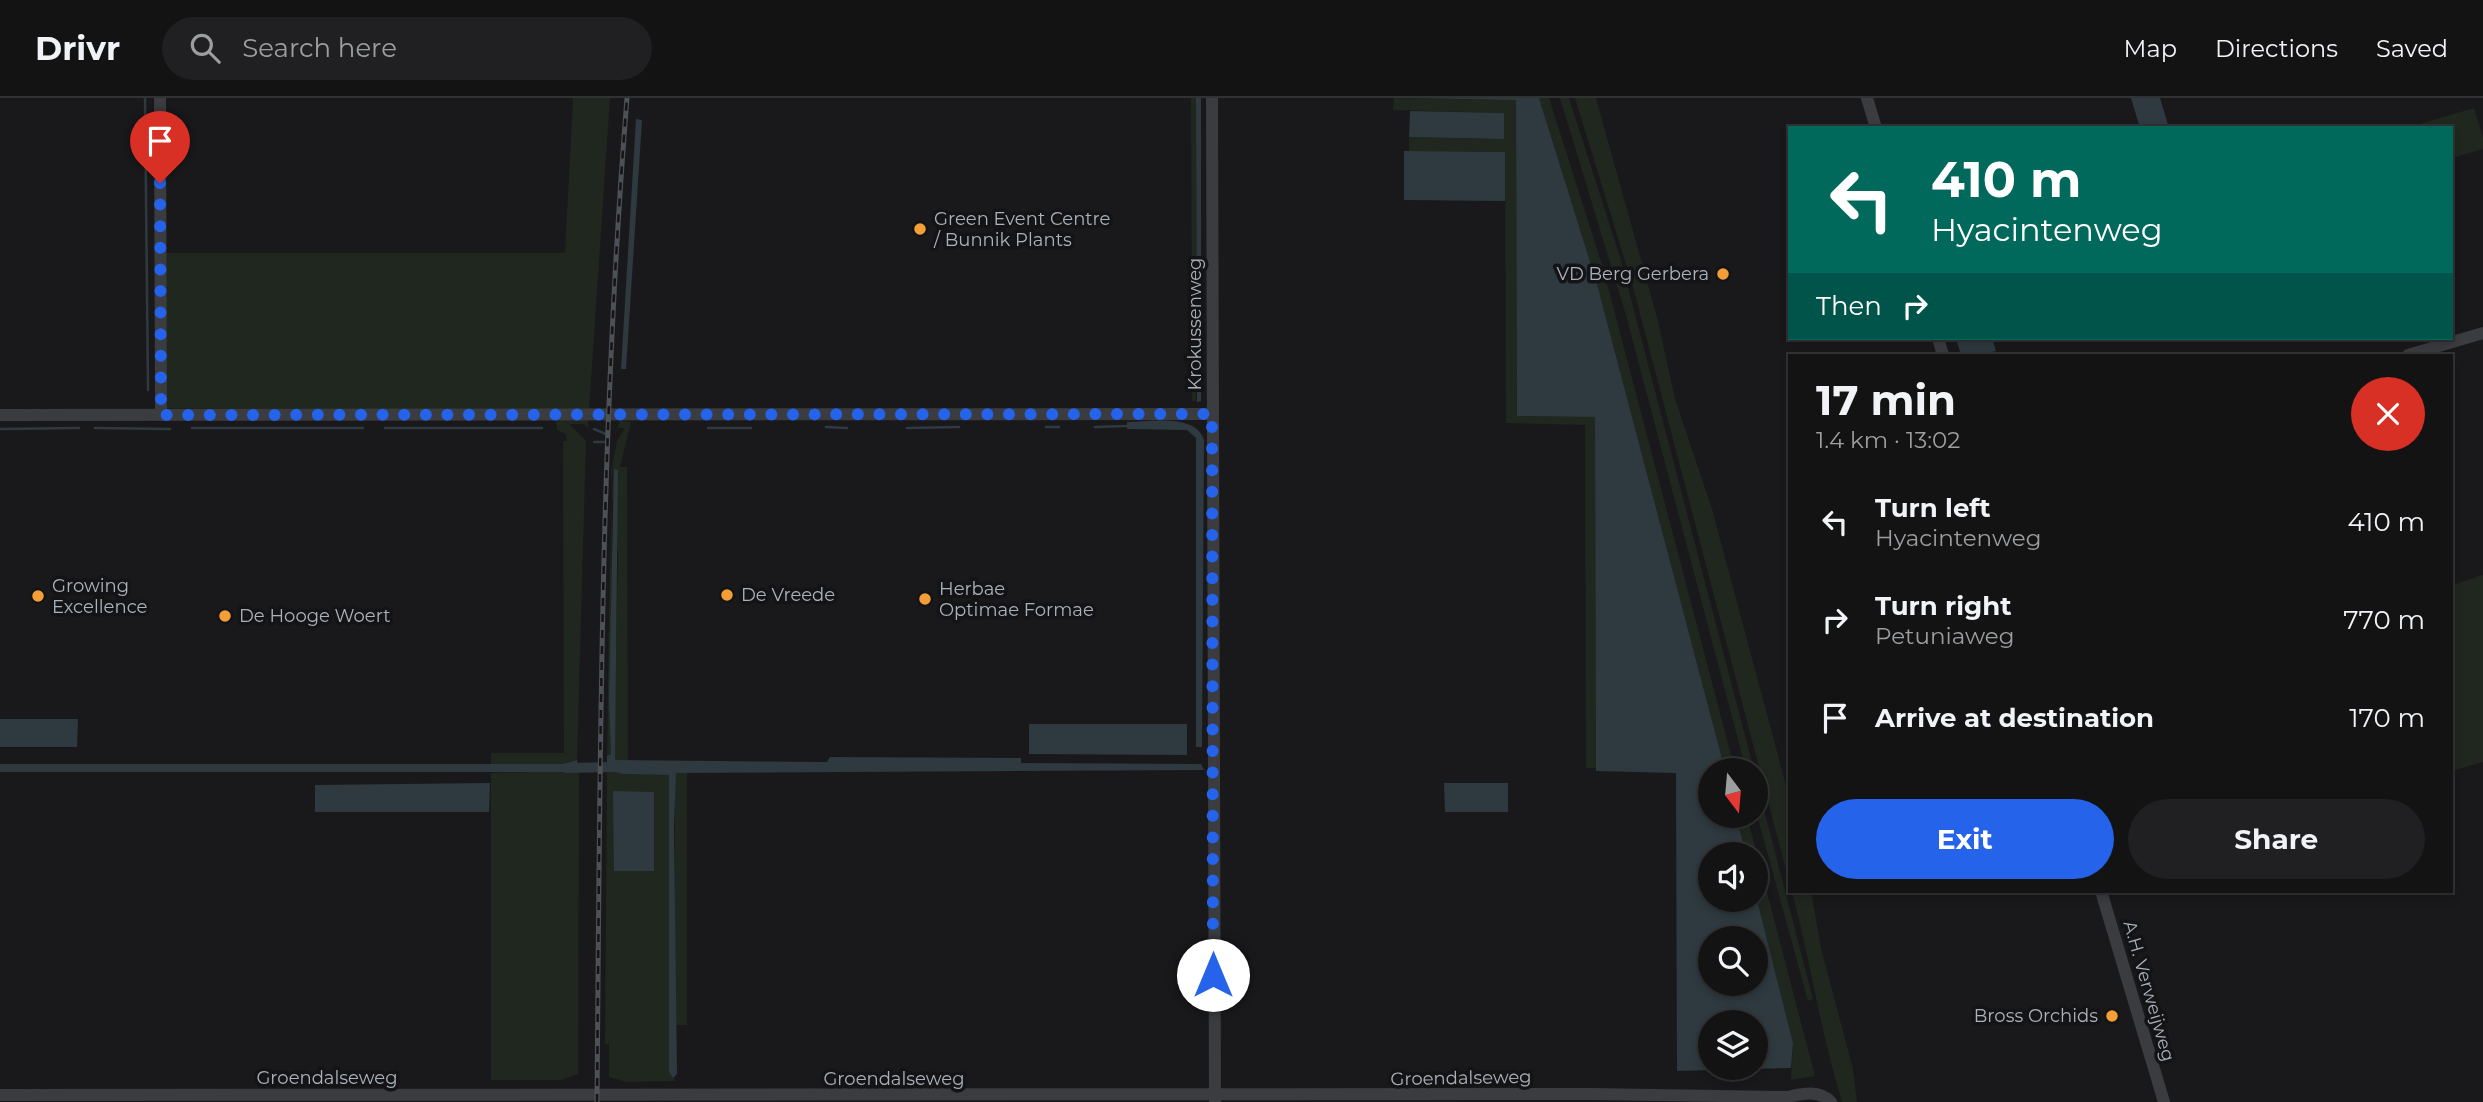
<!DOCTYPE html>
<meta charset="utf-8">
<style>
body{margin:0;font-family:Montserrat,sans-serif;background:#202022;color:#f1f3f6;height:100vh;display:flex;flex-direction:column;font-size:26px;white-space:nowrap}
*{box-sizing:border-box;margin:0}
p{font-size:23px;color:#9d9ea0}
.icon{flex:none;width:38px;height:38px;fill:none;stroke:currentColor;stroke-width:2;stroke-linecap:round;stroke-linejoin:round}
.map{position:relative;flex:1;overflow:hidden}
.drawer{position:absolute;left:1788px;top:256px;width:665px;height:539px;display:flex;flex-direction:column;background:#131314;border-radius:0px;box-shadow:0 4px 10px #0003,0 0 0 2px #323234}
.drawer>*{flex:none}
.banner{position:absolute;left:1788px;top:28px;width:665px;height:214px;border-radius:0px;box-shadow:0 4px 10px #0003,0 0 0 2px #323234;background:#00695c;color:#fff;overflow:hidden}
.needle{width:46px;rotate:164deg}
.tools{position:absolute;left:1698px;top:660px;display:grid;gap:14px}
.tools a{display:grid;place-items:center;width:70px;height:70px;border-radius:50%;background:#131314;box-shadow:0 4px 10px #0003,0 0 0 2px #323234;font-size:35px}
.pin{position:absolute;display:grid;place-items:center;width:60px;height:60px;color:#fff;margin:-72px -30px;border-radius:50% 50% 50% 0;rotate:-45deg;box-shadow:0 0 7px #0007}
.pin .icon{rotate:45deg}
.me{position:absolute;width:77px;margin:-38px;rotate:0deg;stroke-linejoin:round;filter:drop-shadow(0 0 5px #0008)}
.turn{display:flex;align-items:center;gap:24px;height:147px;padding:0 28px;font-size:32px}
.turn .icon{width:91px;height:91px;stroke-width:2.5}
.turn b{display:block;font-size:49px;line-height:60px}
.then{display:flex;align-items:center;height:66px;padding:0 28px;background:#0003;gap:14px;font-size:26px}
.round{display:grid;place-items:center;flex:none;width:74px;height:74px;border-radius:37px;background:#202022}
.summary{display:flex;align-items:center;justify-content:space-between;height:119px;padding:0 28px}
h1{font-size:42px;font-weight:700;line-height:52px}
.button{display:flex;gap:14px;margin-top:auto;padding:14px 28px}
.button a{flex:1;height:80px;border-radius:42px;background:#2563eb;color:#fff;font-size:28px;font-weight:700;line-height:80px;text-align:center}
.button a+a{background:#202022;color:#f1f3f6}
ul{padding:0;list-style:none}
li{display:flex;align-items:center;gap:21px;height:98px;padding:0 28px}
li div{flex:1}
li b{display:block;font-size:26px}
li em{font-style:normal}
header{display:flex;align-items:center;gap:42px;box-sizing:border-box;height:98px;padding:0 35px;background:#131314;border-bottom:2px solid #323234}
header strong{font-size:33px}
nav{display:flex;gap:38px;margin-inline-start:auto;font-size:24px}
.search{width:490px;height:63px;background:#202022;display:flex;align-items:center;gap:18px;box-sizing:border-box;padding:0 24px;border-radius:38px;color:#9d9ea0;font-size:26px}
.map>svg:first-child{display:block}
.green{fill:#1f271f}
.water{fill:#2e3a40;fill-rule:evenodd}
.pier{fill:#19191b}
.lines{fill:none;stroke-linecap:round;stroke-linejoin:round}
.stream{stroke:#2e3a40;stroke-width:2.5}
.canal{stroke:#2e3a40;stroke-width:10}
.minor{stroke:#3a3c40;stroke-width:12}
.rail-casing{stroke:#4d5055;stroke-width:5}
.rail{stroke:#141416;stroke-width:2.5;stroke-dasharray:8;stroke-linecap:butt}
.route{stroke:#2563eb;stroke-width:12;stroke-dasharray:0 21.6}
.poi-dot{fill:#f59e37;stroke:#141416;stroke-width:2.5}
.labels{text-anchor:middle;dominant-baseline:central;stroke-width:7;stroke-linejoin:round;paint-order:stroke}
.poi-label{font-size:18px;fill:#abb2bb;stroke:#141416;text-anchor:start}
.street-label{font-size:18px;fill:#abb2bb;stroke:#141416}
</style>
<header>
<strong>Drivr</strong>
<div class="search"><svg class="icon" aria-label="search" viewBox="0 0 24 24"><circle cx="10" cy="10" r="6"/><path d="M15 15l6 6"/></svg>Search here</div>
<nav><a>Map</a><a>Directions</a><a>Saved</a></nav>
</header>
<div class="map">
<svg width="2483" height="1004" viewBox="0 0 2483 1004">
<rect width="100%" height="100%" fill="#19191b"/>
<g class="green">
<polygon points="573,0 610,0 589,313 166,310 163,155 565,155"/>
<polygon points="1191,0 1196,0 1196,303 1192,303"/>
<polygon points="1394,0 1516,2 1517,318 1595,319 1596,670 1586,670 1585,327 1506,325 1505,54 1409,53 1409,39 1503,41 1504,15 1393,12"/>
<polygon points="1539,0 1549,0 1603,170 1735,672 1725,672 1597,186"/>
<polygon points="1560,0 1569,0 1620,159 1754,672 1746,672 1626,217"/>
<polygon points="1575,0 1596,0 1658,223 1675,301 1712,411 1790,702 1790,787 1633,189"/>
<polygon points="2474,10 2483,39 2483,51 2452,60 2452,30 2406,30"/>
<polygon points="556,321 588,321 588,330 584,326 569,326 586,343 577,662 563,666 491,666 491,655 564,655 563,343 567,343 566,336 557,332"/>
<polygon points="620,323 631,324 620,369 627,369 628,664 615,662 614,657 618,455 612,397 611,656 607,658 611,373 617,343 625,330 618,330 616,333"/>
<polygon points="2483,477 2483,664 2452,673 2452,487"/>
<polygon points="607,672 623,676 669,677 670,976 676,983 627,984 609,979 609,946 605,946"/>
<polygon points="571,673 579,674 578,976 561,982 491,982 491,675"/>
<polygon points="687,673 687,927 675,927 675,682 676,675"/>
<polygon points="1755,677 1813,901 1808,903 1755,710"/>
<polygon points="1736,718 1747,718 1815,978 1791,982 1793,945 1755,794 1755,756 1746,756"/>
<path d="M1792,793H1811L1821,850L1853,971L1857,1004H1842C1821,935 1810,863 1792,793Z"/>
</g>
<g class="water">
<polygon points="1196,0 1201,0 1201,303 1197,304"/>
<path d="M1407,0H1539L1597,186L1725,672H1710V718H1736L1746,756H1710V802H1755V794L1793,945L1791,970L1677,973L1676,675L1596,673L1595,319L1517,318L1516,2ZM1710,840H1755V886H1710ZM1710,924H1755V970H1710Z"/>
<polygon points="2131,0 2160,0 2169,30 2140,30"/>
<polygon points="1410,13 1504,15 1504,41 1409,39"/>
<polygon points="636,21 642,22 626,271 621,271"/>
<polygon points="1404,53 1505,54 1505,103 1404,102"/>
<polygon points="1962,240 1992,240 1996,253 1980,257 1961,257 1956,241"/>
<path d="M1127,324C1150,324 1196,315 1204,342L1202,649H1196V340L1187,332L1127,331Z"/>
<polygon points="614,371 618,372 615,662 827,664 830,659 1021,660 1021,665 1201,666 1204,672 676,675 674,729 677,976 673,980 669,974 669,677 623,676 607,672 607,658 611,656 609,602"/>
<polygon points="0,621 78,621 77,649 0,649"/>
<polygon points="1029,626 1187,626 1187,657 1029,656"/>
<polygon points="577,662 579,674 0,674 0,666 563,666"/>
<polygon points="490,685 489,714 315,714 315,687"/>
<polygon points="1444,685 1508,685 1508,714 1445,714"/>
<polygon points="613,693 654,694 654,773 614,773"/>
</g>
<polygon class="pier" points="613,368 608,534 607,646 609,397"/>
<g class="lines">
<g class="stream">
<polyline points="145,0 148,292"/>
<polyline points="826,329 847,330"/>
<polyline points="1046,329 1059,329"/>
<polyline points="1095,329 1127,328"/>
<polyline points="95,330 170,331"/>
<polyline points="192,330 363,330"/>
<polyline points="385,330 542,330"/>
<polyline points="708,330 751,330"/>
<polyline points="907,330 959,329"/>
<polyline points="0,331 79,330"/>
<polyline points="594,331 608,337"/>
<polyline points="594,344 608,344"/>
</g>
<polyline class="canal" points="566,670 617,669"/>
<g class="minor">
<polyline points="160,0 161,317"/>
<polyline points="1212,0 1215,1004"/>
<polyline points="1867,0 1876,30"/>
<polyline points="1938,240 1943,257"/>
<polyline points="2408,257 2483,235"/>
<polyline points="0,317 1212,316"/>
<polyline points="2101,793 2164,1004"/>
<path d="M0,997L1592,996L1788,999C1803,995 1820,992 1831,1004"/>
</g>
<g class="rail-casing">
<path id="rail" d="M597,1004C600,669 600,334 627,0"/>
</g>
<use href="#rail" class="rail"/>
</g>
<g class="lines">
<polyline class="route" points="160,85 161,317 1212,316 1213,877"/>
</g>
<g class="poi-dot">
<circle cx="920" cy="131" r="7"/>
<circle cx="1723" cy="176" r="7"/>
<circle cx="727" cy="497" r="7"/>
<circle cx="38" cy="498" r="7"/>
<circle cx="925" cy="501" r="7"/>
<circle cx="225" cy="518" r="7"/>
<circle cx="2112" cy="918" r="7"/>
</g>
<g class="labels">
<g class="poi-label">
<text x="934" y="121">Green Event Centre<tspan x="934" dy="21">/ Bunnik Plants</tspan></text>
<text x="1709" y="176" text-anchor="end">VD Berg Gerbera</text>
<text x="52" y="488">Growing<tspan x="52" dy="21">Excellence</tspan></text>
<text x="939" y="491">Herbae<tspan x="939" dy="21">Optimae Formae</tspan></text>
<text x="741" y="497">De Vreede</text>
<text x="239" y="518">De Hooge Woert</text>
<text x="2098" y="918" text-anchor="end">Bross Orchids</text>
</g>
<g class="street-label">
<text transform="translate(1195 226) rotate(-90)">Krokussenweg</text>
<text transform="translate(2149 893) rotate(74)">A.H. Verweijweg</text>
<text x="327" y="980">Groendalseweg</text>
<text transform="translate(1461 980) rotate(-1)">Groendalseweg</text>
<text x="894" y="981">Groendalseweg</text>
</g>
</g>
</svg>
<div class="tools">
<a><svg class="needle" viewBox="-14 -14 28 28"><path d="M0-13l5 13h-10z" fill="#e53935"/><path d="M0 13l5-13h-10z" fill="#9d9ea0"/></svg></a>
<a><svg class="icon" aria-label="sound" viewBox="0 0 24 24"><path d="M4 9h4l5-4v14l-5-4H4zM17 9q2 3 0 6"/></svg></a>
<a><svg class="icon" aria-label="search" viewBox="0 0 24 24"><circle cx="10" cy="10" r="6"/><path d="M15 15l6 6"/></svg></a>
<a><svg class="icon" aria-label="layers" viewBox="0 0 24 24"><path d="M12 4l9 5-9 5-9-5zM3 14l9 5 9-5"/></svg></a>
</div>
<div class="pin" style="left:160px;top:85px;background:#d93025"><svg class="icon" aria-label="arrive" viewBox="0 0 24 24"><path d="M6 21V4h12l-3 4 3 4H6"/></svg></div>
<svg class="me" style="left:1213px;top:877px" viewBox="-20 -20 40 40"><circle r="19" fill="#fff"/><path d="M0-13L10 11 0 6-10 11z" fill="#2563eb"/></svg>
<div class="banner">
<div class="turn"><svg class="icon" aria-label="left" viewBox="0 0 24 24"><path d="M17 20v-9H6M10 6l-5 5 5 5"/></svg><div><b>410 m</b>Hyacintenweg</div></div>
<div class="then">Then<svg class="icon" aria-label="right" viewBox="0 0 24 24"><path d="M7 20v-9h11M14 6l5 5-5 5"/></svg></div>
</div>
<section class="drawer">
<div class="summary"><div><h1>17 min</h1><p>1.4 km · 13:02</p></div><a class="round" style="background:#d93025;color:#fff"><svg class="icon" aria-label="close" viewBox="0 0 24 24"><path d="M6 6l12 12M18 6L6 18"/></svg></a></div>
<ul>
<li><svg class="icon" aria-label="left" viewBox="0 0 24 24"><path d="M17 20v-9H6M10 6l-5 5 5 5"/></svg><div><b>Turn left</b><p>Hyacintenweg</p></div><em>410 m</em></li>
<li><svg class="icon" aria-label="right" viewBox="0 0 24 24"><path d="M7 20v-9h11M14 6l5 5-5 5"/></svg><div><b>Turn right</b><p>Petuniaweg</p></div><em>770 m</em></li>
<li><svg class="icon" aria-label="arrive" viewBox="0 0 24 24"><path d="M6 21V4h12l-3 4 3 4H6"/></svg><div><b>Arrive at destination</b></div><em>170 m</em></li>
</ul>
<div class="button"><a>Exit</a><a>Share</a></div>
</section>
</div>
